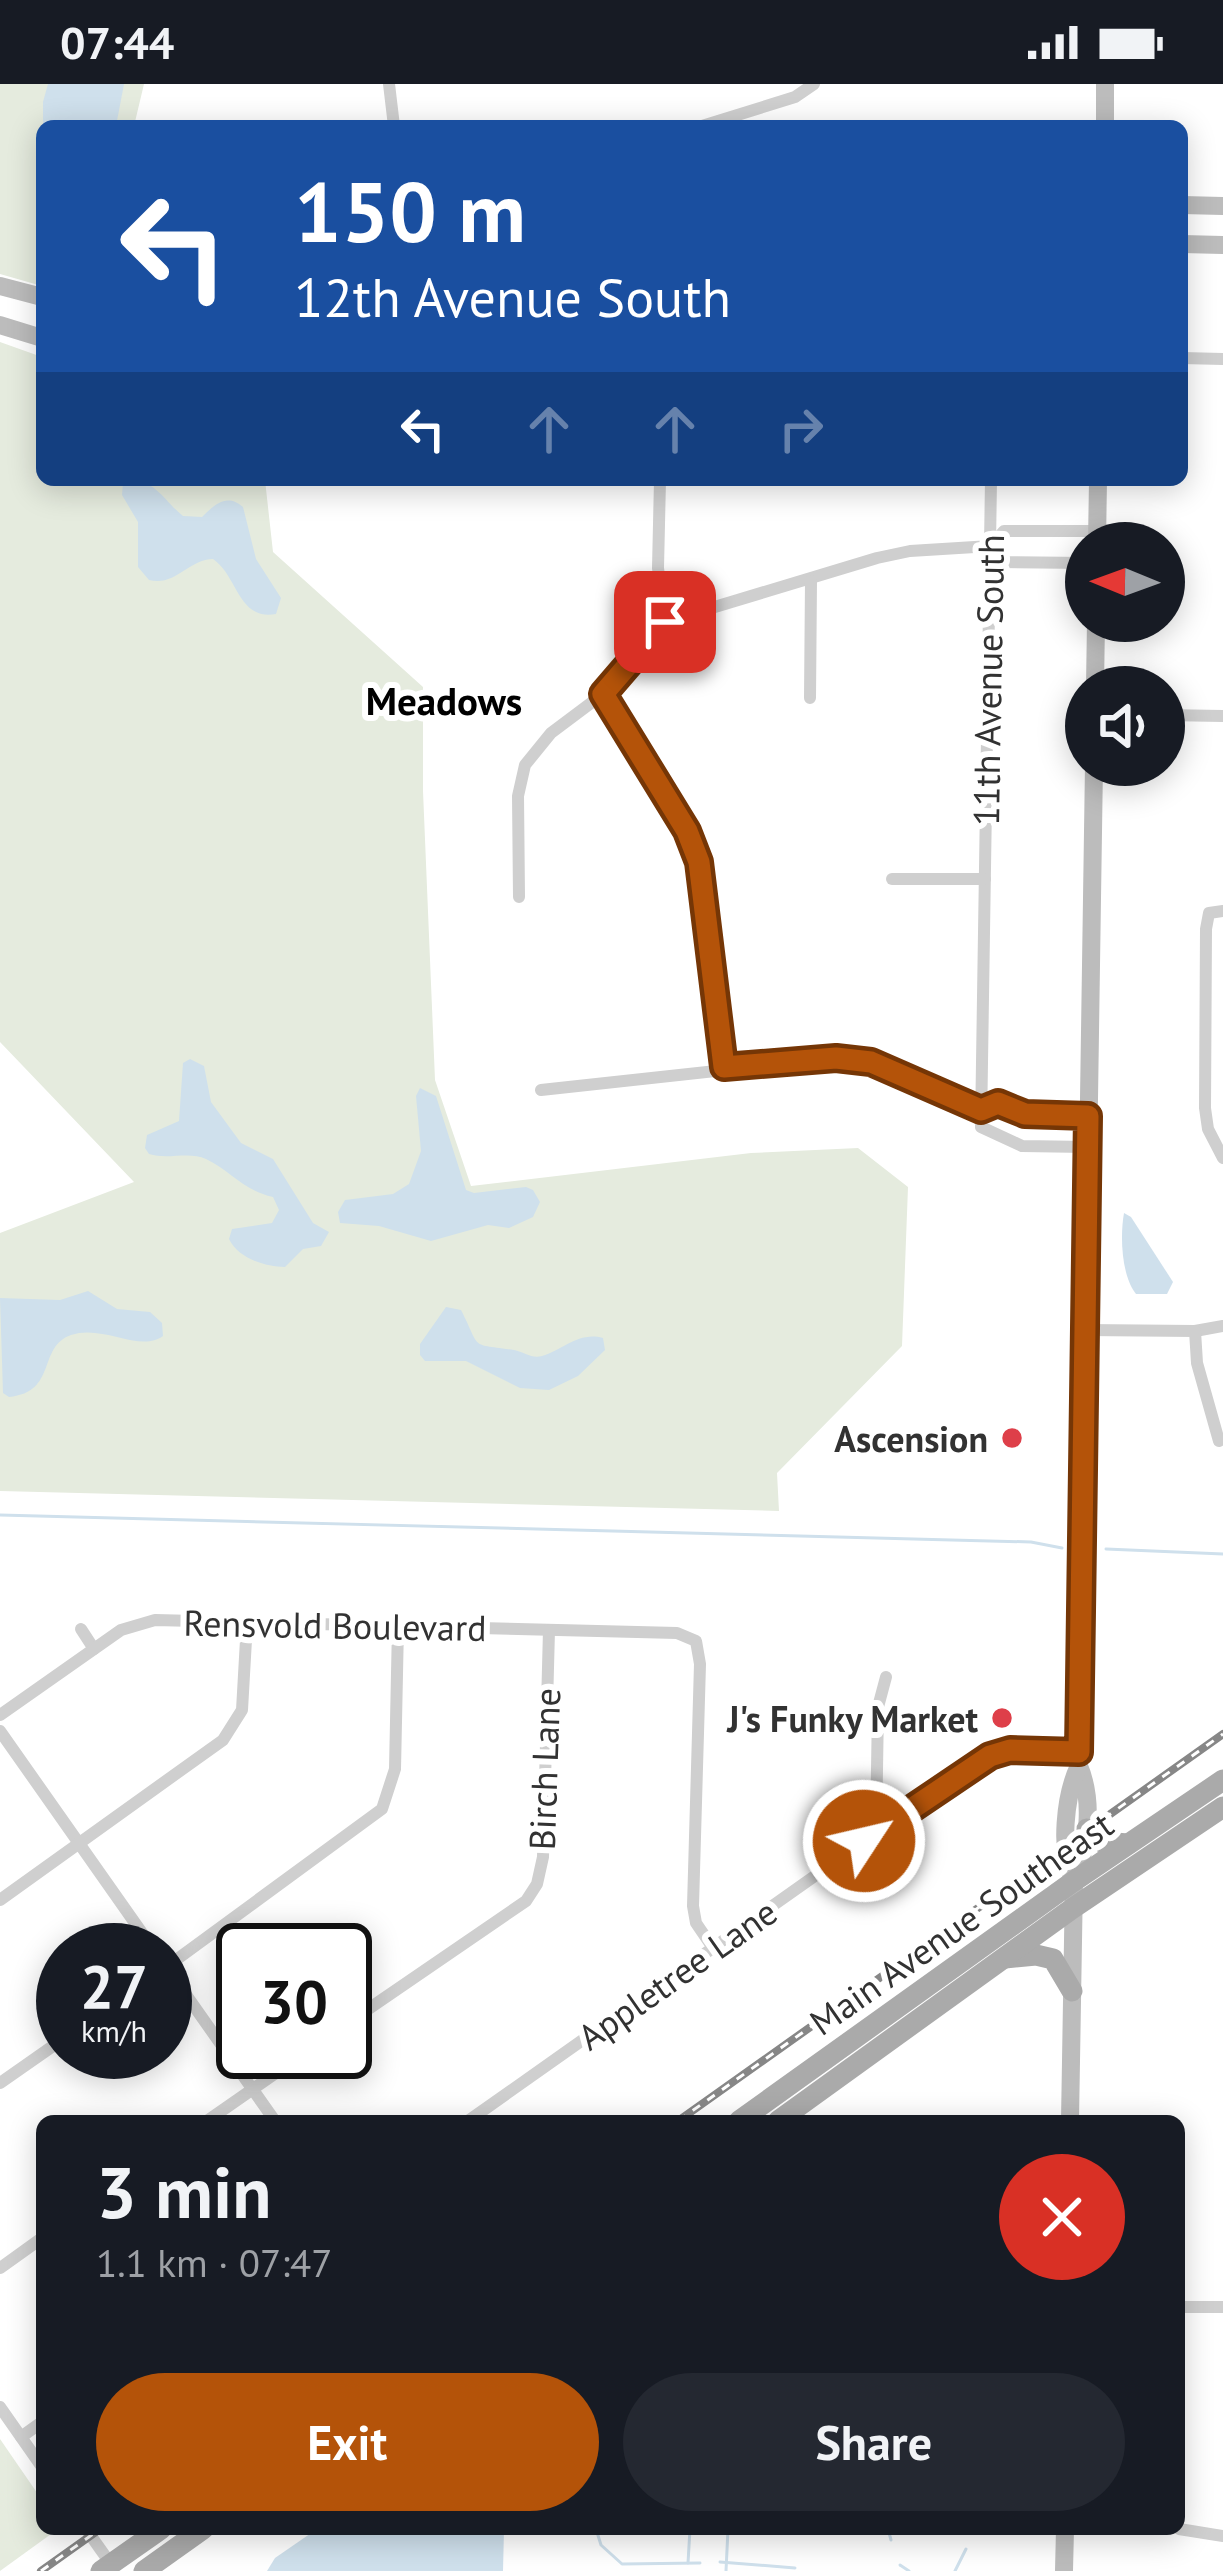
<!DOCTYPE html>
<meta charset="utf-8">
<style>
body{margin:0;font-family:"PT Sans",sans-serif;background:#242831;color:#f1f3f6;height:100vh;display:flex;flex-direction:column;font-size:45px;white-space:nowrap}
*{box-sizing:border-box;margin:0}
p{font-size:39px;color:#9ea1a6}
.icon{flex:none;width:66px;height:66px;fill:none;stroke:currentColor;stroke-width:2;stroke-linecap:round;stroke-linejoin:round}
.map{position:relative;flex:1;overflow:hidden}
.details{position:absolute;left:36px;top:2031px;width:1149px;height:420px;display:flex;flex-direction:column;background:#171b24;border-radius:18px;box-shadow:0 6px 30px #0003}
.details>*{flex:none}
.guide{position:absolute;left:36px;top:36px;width:1152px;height:366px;border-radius:18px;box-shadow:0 6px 30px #0003;background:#1a4fa0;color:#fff;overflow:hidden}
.needle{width:78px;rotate:271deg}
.tools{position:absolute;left:1065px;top:438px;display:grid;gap:24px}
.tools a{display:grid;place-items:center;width:120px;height:120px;border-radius:50%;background:#171b24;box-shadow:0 6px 30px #0003;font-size:60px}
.speed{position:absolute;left:36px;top:1839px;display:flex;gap:24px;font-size:60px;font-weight:700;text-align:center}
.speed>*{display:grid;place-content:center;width:156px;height:156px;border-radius:50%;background:#171b24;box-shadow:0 6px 30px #0003;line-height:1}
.speed small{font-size:30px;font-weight:400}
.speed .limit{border:6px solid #111;border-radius:18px;background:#fff;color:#111}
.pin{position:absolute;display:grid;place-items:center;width:102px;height:102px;color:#fff;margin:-51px;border-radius:24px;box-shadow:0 6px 18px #0006}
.me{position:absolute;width:132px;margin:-66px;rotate:55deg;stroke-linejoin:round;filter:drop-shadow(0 0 9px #0008)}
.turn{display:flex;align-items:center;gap:42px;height:252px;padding:0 60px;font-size:54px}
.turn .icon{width:156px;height:156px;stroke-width:2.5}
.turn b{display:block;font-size:84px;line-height:102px}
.lanes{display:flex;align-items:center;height:114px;padding:0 60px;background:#0003;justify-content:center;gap:60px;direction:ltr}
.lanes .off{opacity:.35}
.round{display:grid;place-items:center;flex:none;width:126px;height:126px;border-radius:63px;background:#242831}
.head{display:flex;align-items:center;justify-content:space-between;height:204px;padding:0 60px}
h1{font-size:72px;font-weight:800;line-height:90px}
.primary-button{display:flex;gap:24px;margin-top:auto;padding:24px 60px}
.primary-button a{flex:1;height:138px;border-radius:72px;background:#b45309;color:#fff;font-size:48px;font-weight:800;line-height:138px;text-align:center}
.primary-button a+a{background:#242831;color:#f1f3f6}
.status{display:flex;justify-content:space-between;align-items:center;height:84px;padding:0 60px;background:#171b24;direction:ltr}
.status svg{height:33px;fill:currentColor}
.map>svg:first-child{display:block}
.green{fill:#e5ebde}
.water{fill:#cfe0ec}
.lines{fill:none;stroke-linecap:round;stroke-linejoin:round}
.stream{stroke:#cfe0ec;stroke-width:3}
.street{stroke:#cfcfcf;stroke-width:12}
.secondary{stroke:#bcbcbc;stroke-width:18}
.primary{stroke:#aaa;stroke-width:21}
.rail-casing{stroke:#878787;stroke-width:8}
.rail{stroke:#fff;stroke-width:3;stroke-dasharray:9;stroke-linecap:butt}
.route-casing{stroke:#753606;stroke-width:30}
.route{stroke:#b45309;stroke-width:21}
.poi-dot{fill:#de3f49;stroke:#fff;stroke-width:4.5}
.labels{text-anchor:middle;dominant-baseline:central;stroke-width:12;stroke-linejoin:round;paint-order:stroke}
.street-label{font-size:36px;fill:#323232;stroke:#fff}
.poi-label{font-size:36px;font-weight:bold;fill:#323232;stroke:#fff;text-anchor:end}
.neighbourhood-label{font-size:39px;font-weight:bold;fill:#000;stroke:#fff}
</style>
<div class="status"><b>07:44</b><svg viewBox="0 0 49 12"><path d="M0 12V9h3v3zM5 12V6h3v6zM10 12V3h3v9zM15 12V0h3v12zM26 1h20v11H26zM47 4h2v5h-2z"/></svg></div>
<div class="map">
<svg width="1223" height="2487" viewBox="0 0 1223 2487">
<rect width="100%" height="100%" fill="#fff"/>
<g class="green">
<polygon points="0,0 144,0 134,42 42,42 42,202 0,190"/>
<polygon points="0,258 42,273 42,396 265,396 273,468 423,603 423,707 435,996 471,1102 751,1069 858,1064 908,1103 902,1262 777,1389 779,1427 0,1407 0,1149 134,1098 0,958"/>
<polygon points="0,2355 42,2416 42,2445 58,2445 0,2487"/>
</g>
<g class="water">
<polygon points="48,0 124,0 116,42 43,42 43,18"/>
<path d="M130,396C156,396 165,418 183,432L202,433C215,420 227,409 243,423L256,475L281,514L276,530C238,537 238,492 213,475C189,475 175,503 149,496L138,483V438L122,411L123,399Z"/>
<path d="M190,975L204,982L211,1018L241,1059L273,1075L313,1139L329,1148L321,1162L303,1165L285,1183C265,1183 238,1174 229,1155L232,1145L272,1139L279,1126L273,1113C244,1107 231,1087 206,1075C189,1067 168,1076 149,1070L145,1064L147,1051L179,1037L183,979Z"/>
<polygon points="420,1004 436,1012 466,1106 474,1109 526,1103 533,1106 540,1118 533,1133 509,1144 488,1141 431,1157 379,1142 340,1139 338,1128 345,1116 393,1110 409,1100 421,1067 416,1012"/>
<path d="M1124,1129L1131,1133L1173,1198L1167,1210H1136C1121,1191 1120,1151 1124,1129Z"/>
<path d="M88,1207L117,1225L150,1228L162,1239L163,1252C140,1269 103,1240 71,1251C37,1263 58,1308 9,1313L3,1309L0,1214L60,1216Z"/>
<path d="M446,1223L461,1226C482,1267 468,1259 514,1266C524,1268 532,1275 542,1272C563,1266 579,1247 603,1254L605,1266L578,1292L549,1306L520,1304L466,1277H425L420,1271V1260Z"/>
<polygon points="317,2445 504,2445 503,2487 267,2487 275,2474"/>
</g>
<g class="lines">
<g class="stream">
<polyline points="0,1431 1031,1458 1062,1464"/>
<polyline points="1106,1465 1223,1470"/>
<polyline points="596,2445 601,2461 622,2480 700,2479"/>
<polyline points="888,2445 891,2456"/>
<polyline points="720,2478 795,2484"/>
<polyline points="688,2479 690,2445"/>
<polyline points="900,2481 909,2487"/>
<polyline points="726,2487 728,2445"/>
<polyline points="955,2487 966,2465"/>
</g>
<g class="street">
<polyline points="389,0 394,42"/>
<polyline points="702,42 795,13 814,0"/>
<polyline points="1182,274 1223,275"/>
<polyline points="660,396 658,484 665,538"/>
<polyline points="991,396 981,1043 1022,1062 1087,1063"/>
<polyline points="992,463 1001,478 1086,479"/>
<polyline points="665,538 877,474 910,467 991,462 1004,447 1097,447"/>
<polyline points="603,610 687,747 699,778 724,983"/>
<polyline points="810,614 811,497"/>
<polyline points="1164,631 1223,632"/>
<polyline points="892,795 985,795"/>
<polyline points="519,813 518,712 525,681 551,649 603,610 665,538"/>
<polyline points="1223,827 1209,829 1206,845 1205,1024 1208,1045 1223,1074"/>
<polyline points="541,1006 836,974 871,978 981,1026 997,1019 1025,1030 1087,1032"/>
<polyline points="1085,1246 1195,1247 1223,1242"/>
<polyline points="1195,1247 1197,1279 1219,1357"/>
<polyline points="81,1545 94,1565"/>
<polyline points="0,1631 121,1546 155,1536 677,1549 696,1557 700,1580 693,1822 696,1839 713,1864"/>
<polyline points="0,1647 154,1866"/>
<polyline points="876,1749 878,1623 886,1593"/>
<polyline points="0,1816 223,1656 242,1626 247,1538"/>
<polyline points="165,1881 275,2037"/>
<polyline points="165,1884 382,1725 395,1685 398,1542"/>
<polyline points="345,1941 526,1817 537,1800 543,1773 549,1546"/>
<polyline points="0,1999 63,1955"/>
<polyline points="207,2037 306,1968"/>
<polyline points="468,2037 969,1683 1010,1667 1079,1668"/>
<polyline points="0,2184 42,2154"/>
<polyline points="1179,2223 1223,2223"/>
<polyline points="0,2323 42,2383"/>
<polyline points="21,2353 42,2338"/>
<polyline points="86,2445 113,2483"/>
<polyline points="1179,2445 1223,2452"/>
</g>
<g class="secondary">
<polyline points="1105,42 1105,0"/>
<polyline points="1182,121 1223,122"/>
<polyline points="1182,160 1223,161"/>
<polyline points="0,202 42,213"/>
<polyline points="0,241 42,254"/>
<polyline points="1097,459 1098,396"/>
<polyline points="1095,603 1096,537"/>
<path d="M1074,1797C1088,1762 1094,1718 1079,1682"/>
<path d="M1070,2037L1074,1797C1059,1767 1065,1711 1079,1682L1094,681"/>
<polyline points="1064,2487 1065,2445"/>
</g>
<g class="primary">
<polyline points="1087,1745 1102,1758 1128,1760"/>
<polyline points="1005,1874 1036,1871 1053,1875 1072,1907"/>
<polyline points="739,2037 1074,1797 1223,1696"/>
<polyline points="778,2037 1073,1824 1223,1723"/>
<polyline points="101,2487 161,2445"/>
<polyline points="144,2487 203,2445"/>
</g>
<g class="rail-casing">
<g id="rail">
<polyline points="678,2037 1223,1650"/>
<polyline points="41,2487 100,2445"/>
</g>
</g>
<use href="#rail" class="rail"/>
</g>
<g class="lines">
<g class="route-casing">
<polyline id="route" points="665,538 603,610 687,747 699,778 724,983 836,974 871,978 981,1026 998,1019 1025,1030 1088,1032 1079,1668 1010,1666 990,1672 864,1757"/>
</g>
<use href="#route" class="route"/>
</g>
<g class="poi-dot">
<circle cx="1012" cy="1354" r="12"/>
<circle cx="1002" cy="1634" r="12"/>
</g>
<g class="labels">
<g class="street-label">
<text transform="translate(988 596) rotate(-89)">11th Avenue South</text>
<text transform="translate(335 1541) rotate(1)">Rensvold Boulevard</text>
<text transform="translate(544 1685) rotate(-88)">Birch Lane</text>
<text transform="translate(961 1839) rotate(-35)">Main Avenue Southeast</text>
<text transform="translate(677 1890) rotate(-35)">Appletree Lane</text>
</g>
<g class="poi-label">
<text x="988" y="1354">Ascension</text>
<text x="978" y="1634">J's Funky Market</text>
</g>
<g class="neighbourhood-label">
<text x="444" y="616">Meadows</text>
</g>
</g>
</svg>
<div class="tools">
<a><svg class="needle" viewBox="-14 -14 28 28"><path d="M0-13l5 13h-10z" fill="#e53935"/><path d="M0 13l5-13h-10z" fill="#9ea1a6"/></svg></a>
<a><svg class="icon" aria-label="sound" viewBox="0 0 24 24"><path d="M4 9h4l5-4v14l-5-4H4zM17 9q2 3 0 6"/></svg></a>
</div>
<div class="speed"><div>27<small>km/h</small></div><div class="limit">30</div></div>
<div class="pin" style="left:665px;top:538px;background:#d93025"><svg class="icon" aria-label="arrive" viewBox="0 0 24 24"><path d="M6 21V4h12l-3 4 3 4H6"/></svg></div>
<svg class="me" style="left:864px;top:1757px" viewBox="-20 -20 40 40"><circle r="17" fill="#b45309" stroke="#fff" stroke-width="3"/><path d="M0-11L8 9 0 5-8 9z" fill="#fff"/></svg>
<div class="guide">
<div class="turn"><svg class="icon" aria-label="left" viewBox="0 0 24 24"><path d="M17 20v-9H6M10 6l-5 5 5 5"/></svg><div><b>150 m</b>12th Avenue South</div></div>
<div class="lanes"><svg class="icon" aria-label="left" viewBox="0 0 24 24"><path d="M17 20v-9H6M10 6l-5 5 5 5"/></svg><svg class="icon off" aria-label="ahead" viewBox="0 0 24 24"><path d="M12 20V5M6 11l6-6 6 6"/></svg><svg class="icon off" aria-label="ahead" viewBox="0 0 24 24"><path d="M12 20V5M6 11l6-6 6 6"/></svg><svg class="icon off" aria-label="right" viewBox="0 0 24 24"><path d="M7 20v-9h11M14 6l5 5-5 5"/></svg></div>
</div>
<section class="details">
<div class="head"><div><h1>3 min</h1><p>1.1 km · 07:47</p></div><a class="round" style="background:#d93025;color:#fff"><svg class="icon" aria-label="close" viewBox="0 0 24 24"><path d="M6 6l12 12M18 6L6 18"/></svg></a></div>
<div class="primary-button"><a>Exit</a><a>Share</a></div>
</section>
</div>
